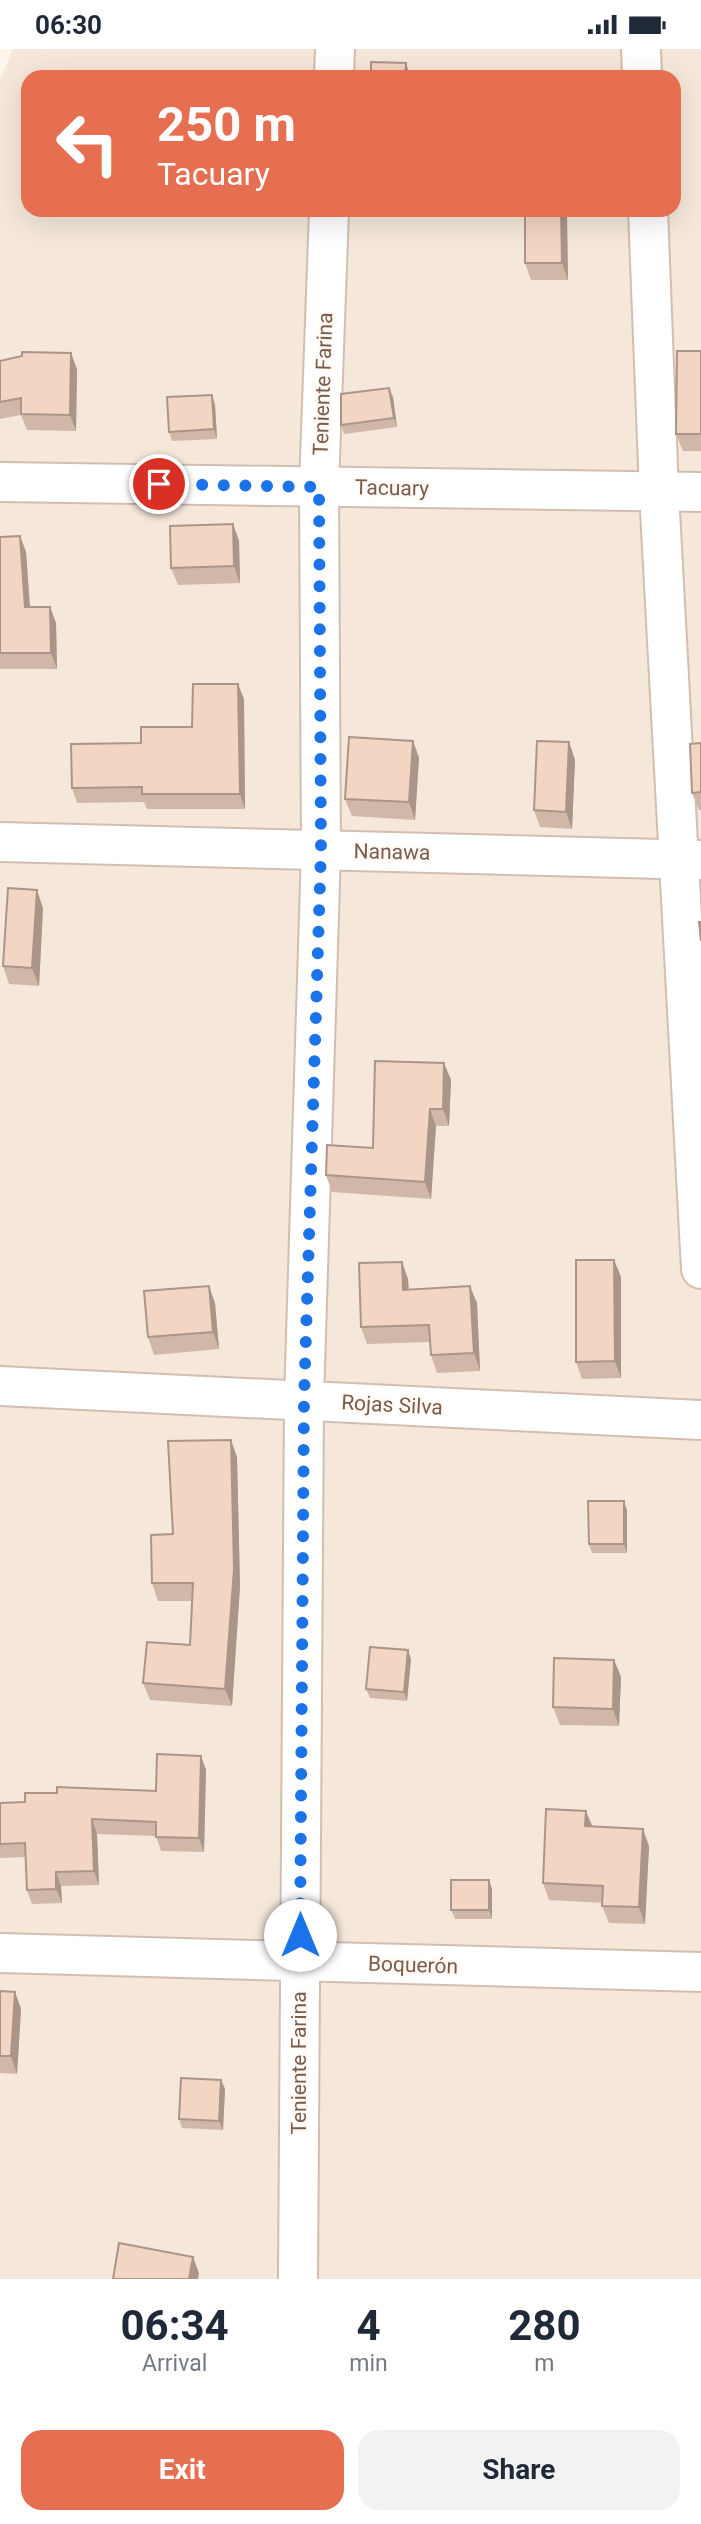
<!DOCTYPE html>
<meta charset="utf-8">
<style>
body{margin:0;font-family:Roboto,sans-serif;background:#f2f2f3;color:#1f2937;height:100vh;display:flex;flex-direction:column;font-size:26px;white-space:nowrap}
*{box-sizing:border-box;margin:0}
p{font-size:23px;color:#747a83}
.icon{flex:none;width:38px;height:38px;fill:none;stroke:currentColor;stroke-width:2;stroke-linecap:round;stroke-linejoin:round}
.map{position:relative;height:2230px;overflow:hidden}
.panel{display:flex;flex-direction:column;background:#fff;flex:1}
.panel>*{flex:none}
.banner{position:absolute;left:21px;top:21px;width:660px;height:147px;border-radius:21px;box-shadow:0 7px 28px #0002;background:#e76f51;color:#fff;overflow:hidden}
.pin{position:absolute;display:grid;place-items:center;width:60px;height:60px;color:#fff;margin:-30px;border:4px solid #fff;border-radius:50%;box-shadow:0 2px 7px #0007}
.me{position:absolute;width:77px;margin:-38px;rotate:0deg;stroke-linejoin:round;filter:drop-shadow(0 0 5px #0008)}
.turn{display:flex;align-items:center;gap:24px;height:147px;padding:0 21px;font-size:32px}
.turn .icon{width:91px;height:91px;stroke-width:2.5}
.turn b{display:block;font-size:49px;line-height:60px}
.eta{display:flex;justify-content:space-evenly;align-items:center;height:119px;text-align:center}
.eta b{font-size:42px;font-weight:700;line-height:49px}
.button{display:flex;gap:14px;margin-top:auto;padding:14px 21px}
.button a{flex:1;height:80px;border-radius:21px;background:#e76f51;color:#fff;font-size:28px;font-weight:700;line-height:80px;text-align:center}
.button a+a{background:#f2f2f3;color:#1f2937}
.status{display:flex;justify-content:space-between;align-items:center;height:49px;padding:0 35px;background:#fff;direction:ltr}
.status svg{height:19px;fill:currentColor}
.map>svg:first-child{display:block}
.residential{fill:#f5e8da;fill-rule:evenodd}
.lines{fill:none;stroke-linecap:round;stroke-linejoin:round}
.street-casing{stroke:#d1beb0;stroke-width:42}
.street{stroke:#fff;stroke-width:38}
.wall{fill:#d1b7a8}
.shaded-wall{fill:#aa9588}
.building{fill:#f3d5c3;stroke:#aa9588;stroke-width:2}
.route{stroke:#1a73e8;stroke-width:12;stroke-dasharray:0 21.6}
.labels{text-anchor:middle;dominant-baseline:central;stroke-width:5;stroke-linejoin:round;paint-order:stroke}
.street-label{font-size:21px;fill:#7a5c4d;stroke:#fffaf3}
</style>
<div class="status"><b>06:30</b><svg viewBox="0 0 49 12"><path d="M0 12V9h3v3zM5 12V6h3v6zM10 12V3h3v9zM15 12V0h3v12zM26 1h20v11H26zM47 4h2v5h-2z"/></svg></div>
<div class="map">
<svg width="701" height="2230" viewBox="0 0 701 2230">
<rect width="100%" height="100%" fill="#fdf6ec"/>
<path class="residential" d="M13,0H701V2230H0V30ZM28,28H674V161H28Z"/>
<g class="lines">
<g class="street-casing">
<g id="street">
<polyline points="641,0 642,28"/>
<polyline points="334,28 335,0"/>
<polyline points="648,161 659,443 701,1220"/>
<polyline points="0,433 701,443"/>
<polyline points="0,793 701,811"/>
<polyline points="0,1337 701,1371"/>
<polyline points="0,1904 701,1923"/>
<polyline points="298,2230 304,1351 321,801 319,438 329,161"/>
</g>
</g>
<use href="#street" class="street"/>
</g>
<g class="wall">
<polygon points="567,168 568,231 531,231 525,214"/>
<polygon points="701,302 701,402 683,402 676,385"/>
<polygon points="0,312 77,320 76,382 27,381 21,366 0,370"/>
<polygon points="212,346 215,356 217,390 172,392 169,383"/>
<polygon points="393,348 397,378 344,385 341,376"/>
<polygon points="233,475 239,492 240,534 178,536 171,519"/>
<polygon points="20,487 26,503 30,558 50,558 56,574 57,620 0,620 0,488"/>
<polygon points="244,650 245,760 147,760 144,753 77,754 72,739 141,694 192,678"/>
<polygon points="413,692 419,709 415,771 352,767 345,750"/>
<polygon points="569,693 575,711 572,780 540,778 534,761"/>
<polygon points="701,694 701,761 699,761 692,744"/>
<polygon points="43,859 39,937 9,935 3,917"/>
<polygon points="444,1014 451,1031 449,1077 436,1077 431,1150 332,1143 326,1126 373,1099"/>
<polygon points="614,1211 621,1228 621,1329 582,1330 576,1313"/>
<polygon points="402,1213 408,1230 409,1240 477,1254 480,1322 437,1324 431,1306 430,1293 367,1295 361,1278"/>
<polygon points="215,1254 219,1300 154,1306 148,1288"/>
<polygon points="237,1408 240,1537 232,1657 150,1651 143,1634 190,1596 192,1552 158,1552 152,1534 173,1485"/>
<polygon points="627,1461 627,1504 592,1504 589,1495"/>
<polygon points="411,1610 407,1652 370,1649 366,1640"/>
<polygon points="614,1611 621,1628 619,1677 560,1676 553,1658"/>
<polygon points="206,1721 204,1803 161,1802 156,1787 97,1785 99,1836 61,1837 62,1854 32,1855 27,1841 26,1808 0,1809 0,1754 25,1753 57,1744 156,1742"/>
<polygon points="592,1778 649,1797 645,1875 609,1874 602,1857 603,1854 549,1851 543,1834"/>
<polygon points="489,1831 492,1840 492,1870 455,1870 451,1861"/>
<polygon points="0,1942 15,1943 21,1960 17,2025 0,2024"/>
<polygon points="221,2031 225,2040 223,2081 182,2079 179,2070"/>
</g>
<g class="shaded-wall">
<polygon points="406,14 409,23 409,28 405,28"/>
<polygon points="561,161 565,161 567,168 568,231 562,214"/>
<polygon points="71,304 77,320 76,382 70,366"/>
<polygon points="389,339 393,348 397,378 394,369"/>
<polygon points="212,346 215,356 217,390 214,380"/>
<polygon points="233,475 239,492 240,534 234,517"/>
<polygon points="20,487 26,503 31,574 25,558"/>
<polygon points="50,558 56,574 57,620 51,604"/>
<polygon points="238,635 244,650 245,760 240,745"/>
<polygon points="413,692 419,709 415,771 409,753"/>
<polygon points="569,693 575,711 572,780 566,763"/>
<polygon points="37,841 43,859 39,937 32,919"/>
<polygon points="444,1014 451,1031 449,1077 443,1060"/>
<polygon points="430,1060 436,1077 431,1150 425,1133"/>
<polygon points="614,1211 621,1228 621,1329 615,1312"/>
<polygon points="402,1213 408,1230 409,1258 403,1241"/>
<polygon points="209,1237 215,1254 219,1300 213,1283"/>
<polygon points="470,1237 477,1254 480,1322 474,1304"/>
<polygon points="231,1391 237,1408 240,1537 232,1657 225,1640"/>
<polygon points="624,1452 627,1461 627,1504 624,1495"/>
<polygon points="408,1601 411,1610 407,1652 404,1643"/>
<polygon points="614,1611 621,1628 619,1677 613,1660"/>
<polygon points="201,1707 206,1721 204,1803 199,1789"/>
<polygon points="586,1762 593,1779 585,1777"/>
<polygon points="92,1770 97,1785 99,1836 94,1822"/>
<polygon points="643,1780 649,1797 645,1875 639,1858"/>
<polygon points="56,1823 61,1837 62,1854 56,1840"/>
<polygon points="489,1831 492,1840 492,1870 489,1861"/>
<polygon points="15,1943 21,1960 17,2025 11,2007"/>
<polygon points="221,2031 225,2040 223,2081 219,2072"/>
<polygon points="193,2208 199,2224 198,2230 189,2230"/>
</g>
<g class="building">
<polygon points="371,13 406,14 405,28 371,28"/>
<polygon points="525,161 561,161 562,214 525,214"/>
<polygon points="677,302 701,302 701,385 676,385"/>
<polygon points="22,303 71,304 70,366 21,365 21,349 0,353 0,312 22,307"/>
<polygon points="389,339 394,369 341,376 341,345"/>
<polygon points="212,346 214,380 169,383 167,348"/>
<polygon points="233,475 234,517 171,519 170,477"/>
<polygon points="20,487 25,558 50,558 51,604 0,604 0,488"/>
<polygon points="193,635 238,635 240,745 142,745 142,738 72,739 71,695 141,694 141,678 192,678"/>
<polygon points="349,688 413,692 409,753 345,750"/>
<polygon points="537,692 569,693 566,763 534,761"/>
<polygon points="701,694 701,743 692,744 690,695"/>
<polygon points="8,839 37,841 32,919 3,917"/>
<polygon points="699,873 701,873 701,892"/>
<polygon points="375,1012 444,1014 443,1060 430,1060 425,1133 326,1126 327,1096 373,1099"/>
<polygon points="576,1211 614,1211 615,1312 576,1313"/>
<polygon points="402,1213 403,1241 470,1237 474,1304 431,1306 429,1276 361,1278 359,1214"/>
<polygon points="209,1237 213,1283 148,1288 144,1242"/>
<polygon points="231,1391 234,1520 225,1640 143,1634 147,1593 190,1596 193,1534 152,1534 151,1486 173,1485 168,1392"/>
<polygon points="588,1452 624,1452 624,1495 589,1495"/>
<polygon points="370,1598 408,1601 404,1643 366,1640"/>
<polygon points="554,1609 614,1611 613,1660 553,1658"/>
<polygon points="157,1705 201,1707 199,1789 156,1788 156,1773 92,1770 94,1822 56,1823 56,1840 27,1841 25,1794 0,1795 0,1754 25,1753 25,1744 57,1744 57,1738 156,1742"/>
<polygon points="546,1760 586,1762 585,1777 643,1780 639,1858 602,1857 603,1837 543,1834"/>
<rect x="451" y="1831" width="38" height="30"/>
<polygon points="0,1942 15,1943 11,2007 0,2007"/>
<polygon points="181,2029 221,2031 219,2072 179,2070"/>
<polygon points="119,2194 193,2208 189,2230 113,2230"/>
</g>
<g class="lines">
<polyline class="route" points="159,435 319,438 321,801 304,1351 300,1886"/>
</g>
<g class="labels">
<g class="street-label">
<text transform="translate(323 335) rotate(-88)">Teniente Farina</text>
<text transform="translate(392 439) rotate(1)">Tacuary</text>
<text transform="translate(392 803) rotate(1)">Nanawa</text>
<text transform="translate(392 1356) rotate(3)">Rojas Silva</text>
<text transform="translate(413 1916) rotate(2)">Boquerón</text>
<text transform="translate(299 2014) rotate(-90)">Teniente Farina</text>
</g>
</g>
</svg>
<div class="pin" style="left:159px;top:435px;background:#d93025"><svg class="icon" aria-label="arrive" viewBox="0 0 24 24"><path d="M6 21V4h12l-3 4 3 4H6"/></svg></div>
<svg class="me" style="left:300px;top:1886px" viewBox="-20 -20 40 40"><circle r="19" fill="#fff"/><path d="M0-13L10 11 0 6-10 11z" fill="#1a73e8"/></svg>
<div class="banner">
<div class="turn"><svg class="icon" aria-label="left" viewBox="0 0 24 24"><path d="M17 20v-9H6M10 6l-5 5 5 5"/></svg><div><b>250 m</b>Tacuary</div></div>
</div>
</div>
<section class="panel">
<div class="eta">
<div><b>06:34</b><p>Arrival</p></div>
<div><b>4</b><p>min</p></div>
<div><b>280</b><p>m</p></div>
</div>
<div class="button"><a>Exit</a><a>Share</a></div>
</section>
